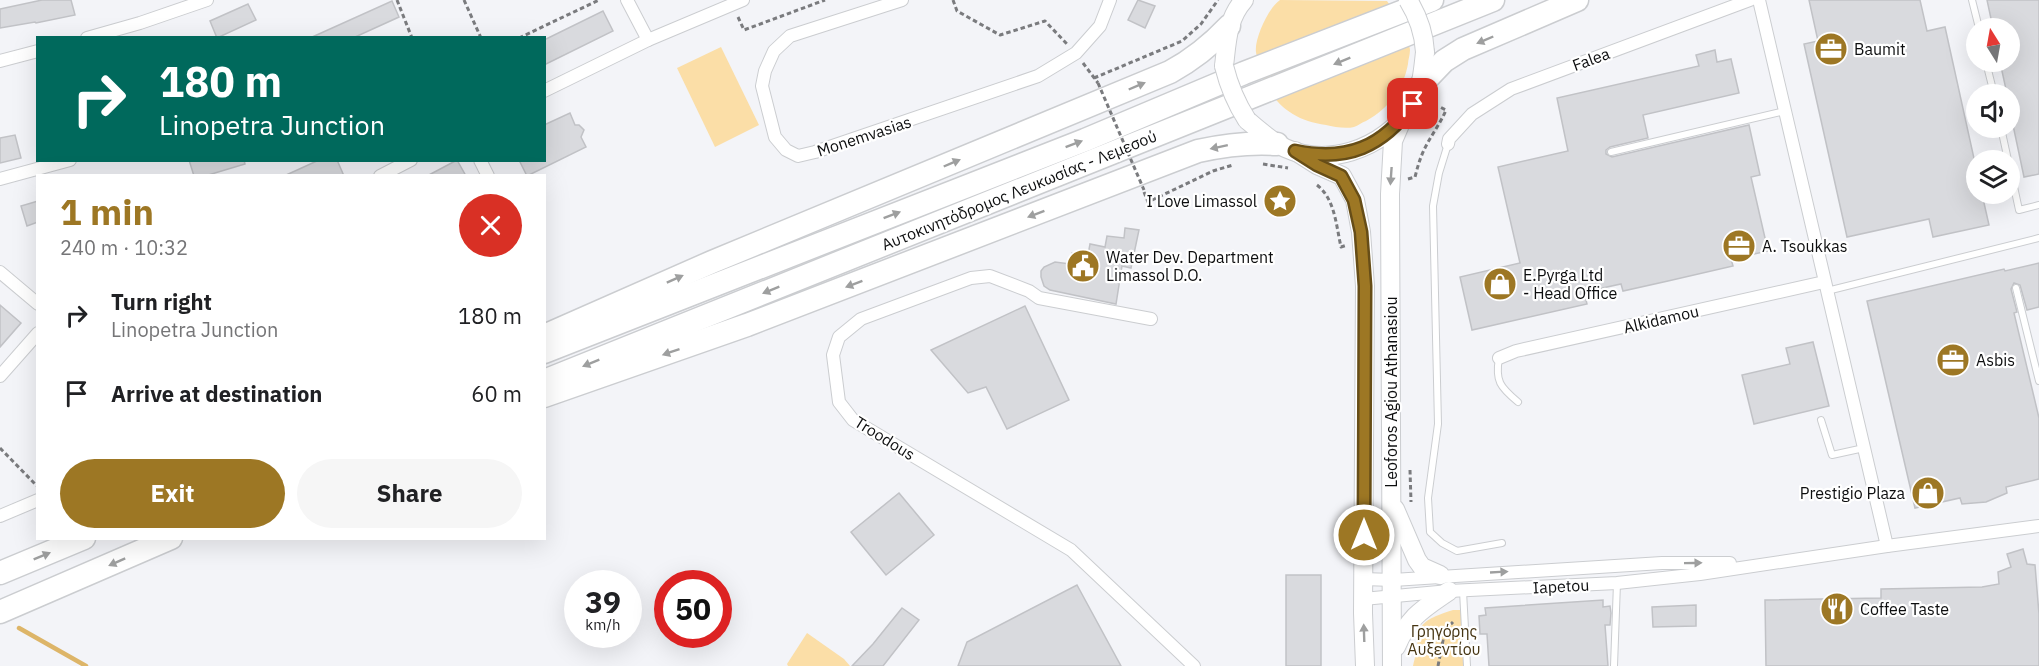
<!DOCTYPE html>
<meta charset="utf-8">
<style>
body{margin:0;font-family:"IBM Plex Sans",sans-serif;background:#f6f6f6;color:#202124;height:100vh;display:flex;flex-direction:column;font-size:22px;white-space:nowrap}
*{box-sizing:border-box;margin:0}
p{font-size:20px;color:#757577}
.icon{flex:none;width:33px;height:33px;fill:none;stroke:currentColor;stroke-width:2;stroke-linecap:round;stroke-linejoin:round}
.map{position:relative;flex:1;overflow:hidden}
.side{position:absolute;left:36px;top:174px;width:510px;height:366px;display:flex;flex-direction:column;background:#fff;border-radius:0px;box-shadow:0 6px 24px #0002}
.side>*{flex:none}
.guide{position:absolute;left:36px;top:36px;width:510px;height:126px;border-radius:0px;box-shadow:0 6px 24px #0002;background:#00695c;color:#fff;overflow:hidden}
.needle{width:39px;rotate:349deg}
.fabs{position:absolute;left:1966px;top:18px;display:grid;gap:12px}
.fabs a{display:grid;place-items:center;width:54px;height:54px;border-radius:50%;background:#fff;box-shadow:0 6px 24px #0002;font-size:30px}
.speed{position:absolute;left:564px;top:570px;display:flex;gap:12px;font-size:30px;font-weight:700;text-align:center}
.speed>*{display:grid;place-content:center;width:78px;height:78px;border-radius:50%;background:#fff;box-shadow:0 6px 24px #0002;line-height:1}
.speed small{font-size:15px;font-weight:400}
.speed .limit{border:9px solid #d22;background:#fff;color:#111}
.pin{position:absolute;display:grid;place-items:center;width:51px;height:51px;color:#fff;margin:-26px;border-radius:12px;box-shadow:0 3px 9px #0006}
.me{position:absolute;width:66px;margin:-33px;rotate:0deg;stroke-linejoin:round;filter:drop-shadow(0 0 4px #0008)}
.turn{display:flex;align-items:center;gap:21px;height:126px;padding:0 24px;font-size:27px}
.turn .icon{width:78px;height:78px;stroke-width:2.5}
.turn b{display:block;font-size:42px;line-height:51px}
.round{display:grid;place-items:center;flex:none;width:63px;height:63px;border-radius:32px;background:#f6f6f6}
.summary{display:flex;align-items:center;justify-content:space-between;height:102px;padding:0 24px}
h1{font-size:36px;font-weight:700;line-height:45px;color:#9d7724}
.cta{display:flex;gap:12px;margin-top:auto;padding:12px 24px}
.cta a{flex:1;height:69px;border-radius:36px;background:#9d7724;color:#fff;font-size:24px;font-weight:700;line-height:69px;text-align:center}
.cta a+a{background:#f6f6f6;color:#202124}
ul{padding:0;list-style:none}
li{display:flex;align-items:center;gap:18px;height:78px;padding:0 24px}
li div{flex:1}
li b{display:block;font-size:22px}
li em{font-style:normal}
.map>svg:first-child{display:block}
.green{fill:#fbdea7}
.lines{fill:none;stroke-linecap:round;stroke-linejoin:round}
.stream{stroke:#ddb568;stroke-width:4.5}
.building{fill:#d9dade;stroke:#c1c2c6;stroke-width:1.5}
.lane-casing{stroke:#cbcdd0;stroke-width:8}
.street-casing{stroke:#cbcdd0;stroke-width:14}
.secondary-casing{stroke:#cbcdd0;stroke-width:20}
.highway-casing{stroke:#cbcdd0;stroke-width:25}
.path{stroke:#7a7b7e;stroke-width:3;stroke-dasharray:4.5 3;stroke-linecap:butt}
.lane{stroke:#fff;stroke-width:6}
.street{stroke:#fff;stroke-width:12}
.secondary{stroke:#fff;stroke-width:18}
.highway{stroke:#fff;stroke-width:22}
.secondary-bridge-casing{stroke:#cbcdd0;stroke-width:20;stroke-linecap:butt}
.path-bridge{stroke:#7a7b7e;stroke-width:3;stroke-dasharray:4.5 3;stroke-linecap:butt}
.secondary-bridge{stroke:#fff;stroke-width:18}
.oneway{fill:#9e9f9f}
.route-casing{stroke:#664d17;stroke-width:15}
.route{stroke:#9d7724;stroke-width:10}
.labels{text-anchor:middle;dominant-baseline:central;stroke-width:4.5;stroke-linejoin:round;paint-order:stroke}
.poi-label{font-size:16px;fill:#0d0e0f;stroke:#fff;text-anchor:start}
.street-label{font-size:16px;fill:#0d0e0f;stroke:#fff}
.park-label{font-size:16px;fill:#463513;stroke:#fff}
</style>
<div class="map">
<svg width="2039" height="666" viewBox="0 0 2039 666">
<rect width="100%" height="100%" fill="#f3f4f8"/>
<g class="green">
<path d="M1280,0L1387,1C1398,16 1408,32 1410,50C1410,55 1408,60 1408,64C1403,90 1389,108 1366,121C1362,122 1358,126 1354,127C1346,129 1334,127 1326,125C1285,120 1262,93 1256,52C1254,39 1269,7 1280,0Z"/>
<polygon points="721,47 759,125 715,147 677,68"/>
<path d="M1453,610H1467L1468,666H1413C1424,629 1408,624 1453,610Z"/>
<polygon points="807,633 844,659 850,666 788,666 787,664"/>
</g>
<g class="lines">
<polyline class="stream" points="19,628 86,666"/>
</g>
<g class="building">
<polygon points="42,0 71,0 75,15 36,23 35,22 0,28 0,9"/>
<polygon points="1138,0 1155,6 1145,28 1128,20"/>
<polygon points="1809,0 1920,0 1927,31 1945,27 1977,172 1977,194 1982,194 1989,225 1933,237 1929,219 1847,237 1804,44 1818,41"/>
<polygon points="1987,0 2039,0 2039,174 2024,177 2010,111 2010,94 2007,94 2000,62 2010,62 2010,28 1993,28"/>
<polygon points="392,1 399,17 353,38 310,38"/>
<polygon points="248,4 256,20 217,38 210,21"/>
<polygon points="603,11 613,31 544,65 544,40"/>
<polygon points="1715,50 1717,62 1731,59 1739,93 1643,115 1648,138 1610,147 1606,150 1606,154 1612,157 1749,125 1760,175 1751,177 1768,251 1731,259 1733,266 1668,281 1623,291 1621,284 1584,292 1587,304 1472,330 1460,277 1520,263 1498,167 1568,151 1557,98 1699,66 1696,55"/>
<polygon points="570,113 575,125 579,125 584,130 581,137 586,147 527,176 519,160 544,160 544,125"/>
<polygon points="15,135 21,158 0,163 0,138"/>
<polygon points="189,160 244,160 245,164 205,176 194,176"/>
<polygon points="319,160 337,160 344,176 284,176"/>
<polygon points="457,160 466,176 427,176"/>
<polygon points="38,201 38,222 27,226 21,206"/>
<polygon points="1125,228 1139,230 1131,268 1122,266 1116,304 1050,290 1044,286 1041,277 1041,271 1044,267 1055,262 1070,264 1072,253 1088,255 1090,244 1105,247 1107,236 1124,238"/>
<polygon points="2039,263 2039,307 2027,310 2020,285 2014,283 2011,289 2017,312 2014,313 2039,418 2039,479 2006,487 2007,493 1986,502 1962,504 1960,498 1915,508 1867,301 2004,269 2005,271"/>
<polygon points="0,305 21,323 0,347"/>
<polygon points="1025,306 1069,400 1007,429 986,387 968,393 931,350"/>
<polygon points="1813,342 1829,406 1754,424 1742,375 1790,364 1786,348"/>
<polygon points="899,493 934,535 886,575 851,532"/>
<polygon points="2023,549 2027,564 2035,565 2039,614 2039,666 1766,666 1765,600 1881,598 1881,589 1982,587 1999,584 1998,572 2011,567 2007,554"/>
<rect x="1286" y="575" width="35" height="91"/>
<polygon points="1077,585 1121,666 958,666 967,642"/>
<polygon points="1603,600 1603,607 1610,606 1611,613 1610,625 1605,625 1608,666 1489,666 1487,634 1480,634 1479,616 1486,615 1485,608"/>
<polygon points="1696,605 1696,626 1653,627 1652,607"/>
<polygon points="902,608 919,620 883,666 852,666 873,644"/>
</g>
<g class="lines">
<g class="lane-casing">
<g id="lane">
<polyline points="1972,0 1979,28"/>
<polyline points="1986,62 1994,94"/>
<polyline points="2001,128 2008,160"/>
<polyline points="1448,144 1439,173 1433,206 1438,424 1428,498 1430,532 1442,543 1457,551 1502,543"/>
<polyline points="1611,152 1785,111"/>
<polyline points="2010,168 2019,210 2039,205"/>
<polyline points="2016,288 2039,381"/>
<polyline points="1827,291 2039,238"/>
<path d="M1499,358C1495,381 1500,387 1518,402"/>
<polyline points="1821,420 1832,455 1864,448"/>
<polyline points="1463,591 1467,666"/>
<polyline points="1614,666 1617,583"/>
</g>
</g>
<g class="street-casing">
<g id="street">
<polyline points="627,0 648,40"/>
<polyline points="902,0 790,36 774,51 765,71 762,86 775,137 786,150 798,156 815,152 1038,76 1076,53 1100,26 1110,0"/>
<polyline points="1759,0 1887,546"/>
<polyline points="87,38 140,23 207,0"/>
<polyline points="0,61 38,51"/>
<polyline points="544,91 648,40 743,0"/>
<polyline points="1448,144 1449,139 1472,114 1511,89 1750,0"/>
<polyline points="480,160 488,176"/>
<polyline points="380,176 411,160"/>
<polyline points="0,179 70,160"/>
<polyline points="0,272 38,304"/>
<polyline points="1151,319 1039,298 1029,291 990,276 971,278 861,319 839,337 833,355 839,402 853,420 1071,550 1194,666"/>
<polyline points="1499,358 1516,351 1824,282"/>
<polyline points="0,376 38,333"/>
<polyline points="0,516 38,500"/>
<polyline points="1363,579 1393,580 1662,563 1730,563"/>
<polyline points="1363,599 1449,591 1617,583 1700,574 1887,546 2039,526"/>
</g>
</g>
<g class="secondary-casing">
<g id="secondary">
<path d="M1224,66C1227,42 1227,19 1244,0"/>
<path d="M1247,120C1256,128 1266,136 1276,143C1322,172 1386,149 1412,105C1422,89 1423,70 1425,52"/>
<polyline points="1295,151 1317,165 1342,176 1355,200 1361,232 1365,286 1363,613 1365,666"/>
<polyline points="1395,509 1417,560 1422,567 1440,575"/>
<path d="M1396,647C1409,616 1423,609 1449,591"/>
<polyline points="1392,666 1390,194 1393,141 1402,120"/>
</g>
</g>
<g class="highway-casing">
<g id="highway">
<polyline points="1421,85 1444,61 1463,49 1577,0"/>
<path d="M544,336L712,262L1170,72C1194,59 1211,45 1229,26"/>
<polyline points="544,352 1085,140 1244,73 1432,0"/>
<polyline points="544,381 1493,0"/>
<path d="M544,396L747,325L1198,151C1225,145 1249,142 1277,144"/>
<polyline points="0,573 84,538"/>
<polyline points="0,612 171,538"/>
</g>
</g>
<g class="path">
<polyline points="397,0 412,38"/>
<polyline points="464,0 481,38"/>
<polyline points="953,0 957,11 1000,35 1045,21 1067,44"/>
<polyline points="738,17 744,30 825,0"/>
<polyline points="519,38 599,0"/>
<polyline points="1083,63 1098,83"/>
<polyline points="1094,78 1182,41 1201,24 1218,0"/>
<polyline points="1263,164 1288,168"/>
<path d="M1408,179L1415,177C1418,165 1421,155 1427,144C1433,133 1441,122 1446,110L1440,107"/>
<path d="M1317,185C1335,199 1336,225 1341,247L1347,245"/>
<polyline points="1144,192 1148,202 1213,171 1233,165"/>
<polyline points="0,448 38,487"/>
<polyline points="1410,470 1411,502"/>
<polyline points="1438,666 1445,630 1453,622"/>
</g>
<use href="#lane" class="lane"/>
<use href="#street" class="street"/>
<use href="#secondary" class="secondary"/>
<use href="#highway" class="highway"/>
<g class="secondary-bridge-casing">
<g id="secondary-bridge">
<path d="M1408,0C1418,16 1424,33 1425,52"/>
<path d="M1224,66C1229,86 1236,103 1247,120"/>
</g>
</g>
<polyline class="path-bridge" points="1098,83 1144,190"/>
<use href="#secondary-bridge" class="secondary-bridge"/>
</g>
<defs><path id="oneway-solid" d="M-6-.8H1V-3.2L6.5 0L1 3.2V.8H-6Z" transform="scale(1.5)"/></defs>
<g class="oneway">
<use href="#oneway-solid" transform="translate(1485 40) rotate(157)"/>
<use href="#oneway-solid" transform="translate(1342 61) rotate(158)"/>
<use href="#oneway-solid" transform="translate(1137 86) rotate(-23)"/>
<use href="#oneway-solid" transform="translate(1074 144) rotate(-21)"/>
<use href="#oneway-solid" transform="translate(1219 147) rotate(168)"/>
<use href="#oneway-solid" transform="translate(952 163) rotate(-23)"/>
<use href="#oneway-solid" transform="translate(1391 176) rotate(94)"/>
<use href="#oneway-solid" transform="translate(1036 214) rotate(159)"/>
<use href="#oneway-solid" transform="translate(892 215) rotate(-21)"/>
<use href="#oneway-solid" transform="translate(675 279) rotate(-24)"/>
<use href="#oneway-solid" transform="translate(854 284) rotate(159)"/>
<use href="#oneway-solid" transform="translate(771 290) rotate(158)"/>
<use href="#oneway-solid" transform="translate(671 352) rotate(161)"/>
<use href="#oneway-solid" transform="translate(591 363) rotate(158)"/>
<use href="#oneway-solid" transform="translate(42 556) rotate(-22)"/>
<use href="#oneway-solid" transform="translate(117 562) rotate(156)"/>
<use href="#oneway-solid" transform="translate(1693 563) rotate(-1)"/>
<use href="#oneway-solid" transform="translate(1499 572) rotate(-3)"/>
<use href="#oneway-solid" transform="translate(1364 633) rotate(-92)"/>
</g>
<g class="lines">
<g class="route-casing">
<path id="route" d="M1364,535L1365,286L1361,232L1354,200L1341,176L1317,165L1295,151C1347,162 1383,147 1413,104"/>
</g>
<use href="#route" class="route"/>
</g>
<defs>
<g id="office-disc" transform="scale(1.725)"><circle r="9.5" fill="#9d7724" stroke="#fff"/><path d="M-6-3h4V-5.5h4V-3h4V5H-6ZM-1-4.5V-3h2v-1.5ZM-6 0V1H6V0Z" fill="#fff"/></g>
<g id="sight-disc" transform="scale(1.725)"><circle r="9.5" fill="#9d7724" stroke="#fff"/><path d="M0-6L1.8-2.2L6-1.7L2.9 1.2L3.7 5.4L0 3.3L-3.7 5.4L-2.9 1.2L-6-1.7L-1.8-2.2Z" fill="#fff"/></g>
<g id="civic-disc" transform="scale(1.725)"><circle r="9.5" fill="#9d7724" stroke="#fff"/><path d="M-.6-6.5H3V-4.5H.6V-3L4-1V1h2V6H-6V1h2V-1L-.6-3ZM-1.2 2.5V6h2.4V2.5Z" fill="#fff"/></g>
<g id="shop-disc" transform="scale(1.725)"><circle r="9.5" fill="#9d7724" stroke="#fff"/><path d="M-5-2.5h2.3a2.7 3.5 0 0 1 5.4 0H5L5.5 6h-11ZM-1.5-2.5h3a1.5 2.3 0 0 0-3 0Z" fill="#fff"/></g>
<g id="restaurant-disc" transform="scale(1.725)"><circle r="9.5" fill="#9d7724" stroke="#fff"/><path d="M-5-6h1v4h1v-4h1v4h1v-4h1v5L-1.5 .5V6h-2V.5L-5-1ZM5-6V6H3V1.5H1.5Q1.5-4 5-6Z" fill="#fff"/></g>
</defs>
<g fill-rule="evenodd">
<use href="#office-disc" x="1831" y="49"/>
<use href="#sight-disc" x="1280" y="201"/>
<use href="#office-disc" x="1739" y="246"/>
<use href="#civic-disc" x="1083" y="266"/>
<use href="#shop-disc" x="1500" y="284"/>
<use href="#office-disc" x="1953" y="360"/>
<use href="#shop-disc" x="1928" y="493"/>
<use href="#restaurant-disc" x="1837" y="609"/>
</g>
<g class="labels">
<g class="poi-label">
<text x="1854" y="49">Baumit</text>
<text x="1257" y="201" text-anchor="end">I Love Limassol</text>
<text x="1762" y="246">A. Tsoukkas</text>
<text x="1106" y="257">Water Dev. Department<tspan x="1106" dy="18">Limassol D.O.</tspan></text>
<text x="1523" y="275">E.Pyrga Ltd<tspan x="1523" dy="18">- Head Office</tspan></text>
<text x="1976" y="360">Asbis</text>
<text x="1905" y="493" text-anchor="end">Prestigio Plaza</text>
<text x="1860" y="609">Coffee Taste</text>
</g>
<g class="street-label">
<text transform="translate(1591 59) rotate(-20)">Falea</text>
<text transform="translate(864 136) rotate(-18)">Monemvasias</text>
<text transform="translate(1019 190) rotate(-22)">Αυτοκινητόδρομος Λευκωσίας - Λεμεσού</text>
<text transform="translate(1661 319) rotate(-13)">Alkidamou</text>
<text transform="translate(1391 392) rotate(-90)">Leoforos Agiou Athanasiou</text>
<text transform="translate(885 438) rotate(32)">Troodous</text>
<text transform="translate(1561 586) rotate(-3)">Iapetou</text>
</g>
<g class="park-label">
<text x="1444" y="631">Γρηγόρης<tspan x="1444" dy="18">Αυξεντίου</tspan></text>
</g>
</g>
</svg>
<div class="fabs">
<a><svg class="needle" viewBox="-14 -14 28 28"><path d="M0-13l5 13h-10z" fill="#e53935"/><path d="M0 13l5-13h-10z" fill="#757577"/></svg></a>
<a><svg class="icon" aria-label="sound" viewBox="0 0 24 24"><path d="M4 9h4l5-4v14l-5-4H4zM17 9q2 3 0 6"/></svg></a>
<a><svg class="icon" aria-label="layers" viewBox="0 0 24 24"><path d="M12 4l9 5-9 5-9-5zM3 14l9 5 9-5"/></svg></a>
</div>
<div class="speed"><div>39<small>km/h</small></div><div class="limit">50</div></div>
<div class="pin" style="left:1413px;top:104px;background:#d93025"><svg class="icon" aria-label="arrive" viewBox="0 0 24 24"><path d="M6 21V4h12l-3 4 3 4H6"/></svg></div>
<svg class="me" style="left:1364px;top:535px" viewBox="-20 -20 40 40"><circle r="17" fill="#9d7724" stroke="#fff" stroke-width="3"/><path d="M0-11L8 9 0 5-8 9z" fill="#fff"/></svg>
<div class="guide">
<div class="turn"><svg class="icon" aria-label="right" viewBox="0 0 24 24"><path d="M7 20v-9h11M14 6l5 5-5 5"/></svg><div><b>180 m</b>Linopetra Junction</div></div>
</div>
<section class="side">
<div class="summary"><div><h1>1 min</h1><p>240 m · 10:32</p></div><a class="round" style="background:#d93025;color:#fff"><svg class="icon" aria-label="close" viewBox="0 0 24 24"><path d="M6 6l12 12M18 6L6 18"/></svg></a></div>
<ul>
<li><svg class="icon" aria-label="right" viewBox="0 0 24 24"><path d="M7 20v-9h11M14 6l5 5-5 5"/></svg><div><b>Turn right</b><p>Linopetra Junction</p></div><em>180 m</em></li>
<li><svg class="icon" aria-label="arrive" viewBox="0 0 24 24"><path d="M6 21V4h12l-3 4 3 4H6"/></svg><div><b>Arrive at destination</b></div><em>60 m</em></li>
</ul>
<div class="cta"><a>Exit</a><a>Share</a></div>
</section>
</div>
